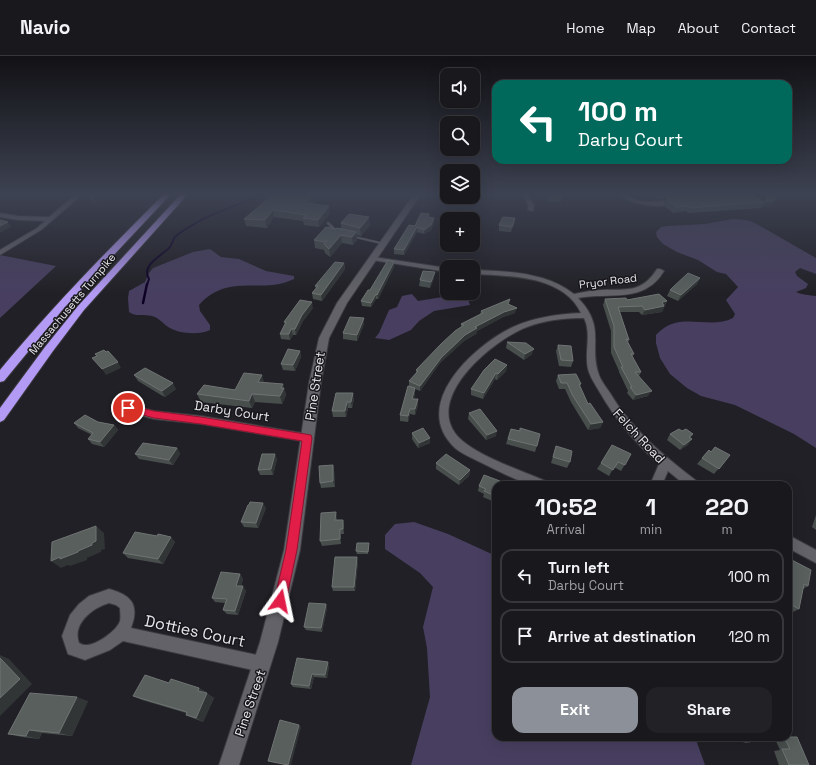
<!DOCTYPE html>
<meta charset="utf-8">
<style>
body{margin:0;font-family:"Space Grotesk",sans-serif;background:#222125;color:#f1f3f6;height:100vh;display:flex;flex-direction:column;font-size:15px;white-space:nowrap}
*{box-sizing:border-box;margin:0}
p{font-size:13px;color:#9fa0a3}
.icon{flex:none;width:22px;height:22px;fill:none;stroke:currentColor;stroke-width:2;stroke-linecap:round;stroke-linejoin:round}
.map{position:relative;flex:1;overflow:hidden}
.panel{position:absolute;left:492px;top:425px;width:300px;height:260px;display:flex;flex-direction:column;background:#19181c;border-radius:12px;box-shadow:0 4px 16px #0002,0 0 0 1px #37373b}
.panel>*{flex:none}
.hud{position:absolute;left:492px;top:24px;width:300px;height:84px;border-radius:12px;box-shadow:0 4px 16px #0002,0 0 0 1px #37373b;background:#00695c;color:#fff;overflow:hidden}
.buttons{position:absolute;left:440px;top:12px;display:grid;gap:8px}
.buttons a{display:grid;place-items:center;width:40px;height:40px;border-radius:8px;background:#19181c;box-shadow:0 4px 16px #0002,0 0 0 1px #37373b;font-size:20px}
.pin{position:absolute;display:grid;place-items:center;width:34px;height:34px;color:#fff;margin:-17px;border:2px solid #fff;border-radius:50%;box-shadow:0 1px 4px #0007}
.me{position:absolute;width:44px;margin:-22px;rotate:12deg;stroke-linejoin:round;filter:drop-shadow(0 0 3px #0008)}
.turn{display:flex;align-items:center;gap:14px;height:84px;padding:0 20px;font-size:18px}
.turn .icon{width:52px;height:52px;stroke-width:2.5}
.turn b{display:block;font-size:28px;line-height:34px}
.eta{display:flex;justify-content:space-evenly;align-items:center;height:68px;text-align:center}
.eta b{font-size:24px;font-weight:600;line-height:28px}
.button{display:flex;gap:8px;margin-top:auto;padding:8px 20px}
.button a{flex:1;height:46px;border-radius:12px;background:#8c9099;color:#fff;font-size:16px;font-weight:600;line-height:46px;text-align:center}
.button a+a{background:#222125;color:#f1f3f6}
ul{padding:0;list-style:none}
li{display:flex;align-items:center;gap:12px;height:54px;margin:0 8px 6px;padding:0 12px;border:2px solid #37373b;border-radius:12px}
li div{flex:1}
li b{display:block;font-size:15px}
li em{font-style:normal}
header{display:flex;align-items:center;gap:24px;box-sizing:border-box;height:56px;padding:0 20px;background:#19181c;border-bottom:1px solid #37373b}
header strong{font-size:19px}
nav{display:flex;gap:22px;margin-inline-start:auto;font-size:14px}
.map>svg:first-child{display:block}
.green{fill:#483f60}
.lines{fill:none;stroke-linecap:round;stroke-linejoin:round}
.stream-far1{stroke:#0d0025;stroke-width:2}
.stream{stroke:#0d0025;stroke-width:2.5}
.lane-casing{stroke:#3b3a3f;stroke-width:1}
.street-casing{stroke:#3b3a3f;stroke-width:2}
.secondary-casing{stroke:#3b3a3f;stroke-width:2}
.highway-casing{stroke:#3b3a3f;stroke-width:2}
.lane{fill:#636268;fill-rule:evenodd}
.street{fill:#636268;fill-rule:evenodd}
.secondary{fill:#636268;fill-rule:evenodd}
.highway{fill:#b39af4;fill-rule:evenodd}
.wall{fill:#474e4c}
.shaded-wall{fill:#313536}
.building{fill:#585f5d;stroke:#6f7473}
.route{fill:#e11d48;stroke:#92132f}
.labels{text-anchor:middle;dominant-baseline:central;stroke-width:3;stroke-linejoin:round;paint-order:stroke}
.far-street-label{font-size:11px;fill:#e7e6ea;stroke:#18171c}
.street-label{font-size:13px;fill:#e7e6ea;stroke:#18171c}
.near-street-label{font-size:16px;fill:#e7e6ea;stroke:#18171c}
</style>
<header>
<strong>Navio</strong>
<nav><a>Home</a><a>Map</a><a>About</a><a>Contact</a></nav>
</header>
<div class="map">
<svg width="816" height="709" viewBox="0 0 816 709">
<rect width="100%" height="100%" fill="#212026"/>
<g class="green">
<path d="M733,163L746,164L755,167L816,202V218L800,212L795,216L797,220L808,228L806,232L796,236C802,239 809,239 816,240V392L794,378L735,349L701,340L687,332L670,318L660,302L656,287V279C679,253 708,275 733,262L735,258L726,244L738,231L726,218L717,216L698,204L677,196L663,188L657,181L656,176L661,171L667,170L705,168Z"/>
<path d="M210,193L221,201L239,203L266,215L294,220V223C261,239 229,216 199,249L200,255L210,269V274C199,279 181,278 170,272C164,269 160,262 152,260C145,258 135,261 129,256L128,242L129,235L145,226L149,217L153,212L193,196Z"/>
<polygon points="0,199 56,210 0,262"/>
<polygon points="412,238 418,245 461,238 467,240 470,249 434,255 419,265 411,274 389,284 375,282 379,277 389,254 397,251 402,240"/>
<polygon points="414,466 448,478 496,500 496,681 695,681 705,709 411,709 430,641 427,592 423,571 433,531 420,517 385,493 385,479 395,468"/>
</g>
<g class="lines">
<path class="stream-far1" d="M147,229L149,223C141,210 159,201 168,193C172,190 172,185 175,181C181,175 189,171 196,167C216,154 240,151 260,138"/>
<polyline class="stream" points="143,247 147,228"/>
<g class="lane-casing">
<g id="lane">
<polygon points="327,166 329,166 338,175 338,177 336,177 327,168"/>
<polygon points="350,179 385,187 387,188 385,189 351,181 350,181"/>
</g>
</g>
<g class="street-casing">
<g id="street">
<polygon points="76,138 83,138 41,174 0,199 0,194 37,172 45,165 18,164 0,161 0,157 18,160 49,161"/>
<polygon points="522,138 528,138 534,149 533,155 528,154 528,149"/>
<path d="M619,138C628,138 633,144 641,145C653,147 665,145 677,143L680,145C667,154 631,150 619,138Z"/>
<polygon points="374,201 447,212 447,216 372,204 371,203"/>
<path d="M657,213H660L664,215C644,248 611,236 578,242C607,272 588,289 599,319C601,325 606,331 610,337C632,374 664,400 698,426L700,429H685L668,415L662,429H650L659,408C635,387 615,363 599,335C595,328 590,321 588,313C584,296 592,278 584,262C564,262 545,264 527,271C495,283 427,338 455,377C470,398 523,415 548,426L550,429C544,429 537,430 532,429C517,425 498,415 484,408C475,403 463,399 455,392C409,349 474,289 513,271C535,261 558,258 581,257C563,219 509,220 473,218V214C507,215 546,216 574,238C584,236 593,234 602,234C627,233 642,237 657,213Z"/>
<polygon points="128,348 154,355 201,360 308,378 312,379 313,382 312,385 308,386 201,368 154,363 124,355 123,352 124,349"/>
<polygon points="788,479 816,494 816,507 788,492"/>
<path d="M109,533C131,539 140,548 131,572L262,600L267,603L270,608L267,613L262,616L123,585L110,594L85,604L68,598L62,580L70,559L79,548L89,540ZM109,547L116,549L120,552C120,556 121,561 120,565C117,575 95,590 85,589C83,589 81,588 79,587C72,568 92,552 109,547Z"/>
</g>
</g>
<g class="secondary-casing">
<polygon id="secondary" points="414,138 421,138 347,247 329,282 321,327 300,494 278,586 239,709 219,709 260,586 284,494 309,327 319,282 337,247"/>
</g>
<g class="highway-casing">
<g id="highway">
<path d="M164,138H171L64,252L4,325L0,326V314C51,252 107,195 164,138Z"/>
<polygon points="181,138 188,138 84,254 53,295 4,364 0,366 0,352 45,291 78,250"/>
</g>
</g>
<use href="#lane" class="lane"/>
<use href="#street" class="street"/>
<use href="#secondary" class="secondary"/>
<use href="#highway" class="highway"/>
</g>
<g class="wall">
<polygon points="314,138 317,138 318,143 313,148 330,157 319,171 304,169 303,165 274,161 267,172 246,170 244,163 300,141"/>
<polygon points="387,138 400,138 398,142 387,140"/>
<polygon points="547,138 560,138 562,141 561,146 548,146"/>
<polygon points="650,138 713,138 656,143"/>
<polygon points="767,138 777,138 772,149 762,151"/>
<polygon points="666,143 764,146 761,152 688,157 686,155 673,157 663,149"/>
<polygon points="429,161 434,166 431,174 424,178 417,176 404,199 394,198 394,193 415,170"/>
<polygon points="515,162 514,168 511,176 499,175 499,169"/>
<polygon points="341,167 370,169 361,180 357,179 357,184 353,189 342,187 330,201 325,197 324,194 315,192 314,184 336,173 341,172"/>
<polygon points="394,206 394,211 378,243 376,243 371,251 362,250 361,245 370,234"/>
<polygon points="344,207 345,213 322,245 313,243 312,237 316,233 315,230"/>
<polygon points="434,222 430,232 419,230 420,224"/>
<polygon points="700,222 697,228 678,245 667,240 670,234"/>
<polygon points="605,243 667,245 662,256 642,259 639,256 620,256 629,284 628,286 634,298 632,301 641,316 639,320 648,340 633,344 627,337 628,335 619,316 619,315 611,297 611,275 603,249"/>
<polygon points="509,249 515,257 503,261 477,275 476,278 464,285 440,307 420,335 415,333 415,337 414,343 418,349 415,359 410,358 408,366 400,365 400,359 409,330 409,325 416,318 416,314 461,272 461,268 480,258 481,255"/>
<polygon points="313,252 303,265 296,279 293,279 290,284 281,283 280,278 285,268 284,266"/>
<polygon points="364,262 364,268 357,285 343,283 343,277"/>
<polygon points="507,286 532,298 524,304 506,292"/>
<polygon points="558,289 573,305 571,311 559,310 556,295"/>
<polygon points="300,295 301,301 295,315 283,314 281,308"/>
<polygon points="507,309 506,315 497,324 495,323 483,343 471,339 471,333"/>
<polygon points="134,319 176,333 165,341 161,339 138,325"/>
<polygon points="558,319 581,328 580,330 588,348 603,366 600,372 588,374 571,346 565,333 559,333 556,325"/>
<polygon points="264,326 285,335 286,339 282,348 255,346 252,352 201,346 197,338 235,334"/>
<polygon points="336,337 354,343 352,352 348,352 346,361 333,361 332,355"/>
<polygon points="469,357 496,380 486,384 468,363"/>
<polygon points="98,366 114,369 118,374 104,391 92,388 88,383 92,379 78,372 74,367"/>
<polygon points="511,373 520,375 537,390 535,396 506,388"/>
<polygon points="682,375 693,378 690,382 688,389 680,394 667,384 670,378"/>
<polygon points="412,377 430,382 430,387 418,392 412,383"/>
<polygon points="556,390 570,406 567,412 551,407"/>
<polygon points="177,392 180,398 173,409 139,403 135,398"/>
<polygon points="709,394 711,396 730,399 714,418 697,408"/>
<polygon points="631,398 621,415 614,411 609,420 597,413 601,407"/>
<polygon points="277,403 273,419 260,419 258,414"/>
<polygon points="436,407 470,414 469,420 459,429 436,413"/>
<polygon points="334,414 335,431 321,432 320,427"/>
<polygon points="500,425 499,429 496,429 496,435 492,445 483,441 484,438 478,435 479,430"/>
<polygon points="266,452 258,472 244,471 241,466"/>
<polygon points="816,459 816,474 812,471"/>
<polygon points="337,461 337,464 344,469 344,478 341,478 341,488 322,490 320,485"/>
<polygon points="157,480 175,486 163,508 128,502 123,497"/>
<polygon points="369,490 368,498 357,498 356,495"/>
<polygon points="788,502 808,530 803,533 799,553 791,557 788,556"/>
<polygon points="358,506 355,535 333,535 332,531"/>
<polygon points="240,518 243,523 241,530 246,535 238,559 227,558 223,554 225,547 215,546 212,542"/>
<polygon points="326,548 327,552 322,576 306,574 304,571"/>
<polygon points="329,610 327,622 314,621 311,633 293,631 291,628"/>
<polygon points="169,627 199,632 206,636 206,637 214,642 203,666 193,662 186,659 186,657 142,644 133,640"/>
<polygon points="88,645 72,680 42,677 39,683 22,681 8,678"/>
<polygon points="732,681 749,681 750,686 746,687 732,683"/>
<polygon points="784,681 809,709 779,709 774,695 780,694 775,683"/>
</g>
<g class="shaded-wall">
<polygon points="98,138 105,138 105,139 94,149 91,144"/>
<polygon points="314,138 317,138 318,143 307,154 306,147"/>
<polygon points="775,144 772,149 762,151 765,146"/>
<polygon points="329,150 330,157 319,171 318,164"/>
<polygon points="273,154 274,161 267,172 265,164"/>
<polygon points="369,161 370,169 361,180 360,172"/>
<polygon points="434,162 434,166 431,174 424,178 424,174"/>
<polygon points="515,162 514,168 511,176 512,171"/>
<polygon points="8,166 11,171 0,177 0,170"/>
<polygon points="417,171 417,176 404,199 404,194"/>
<polygon points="356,176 357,184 353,189 352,181"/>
<polygon points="341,179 342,187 330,201 329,193"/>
<polygon points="394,206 394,211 378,243 377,239"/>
<polygon points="344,207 345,213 322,245 321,239"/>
<polygon points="435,216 434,222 430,232 431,226"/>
<polygon points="700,222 697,228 678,245 681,239"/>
<polygon points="376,238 376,243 371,251 371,247"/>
<polygon points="667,245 662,256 642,259 645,254 662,246"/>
<polygon points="312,246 313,252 303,265 296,279 295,273 302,259"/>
<polygon points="517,252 515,257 503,261 477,275 476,278 464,285 440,307 420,335 420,330 441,302 465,279 475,271 504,256"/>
<polygon points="364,262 364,268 357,285 357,279"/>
<polygon points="291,273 293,279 290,284 289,278"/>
<polygon points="534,293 532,298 524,304 525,298"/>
<polygon points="300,295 301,301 295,315 293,309"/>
<polygon points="118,306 121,312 106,319 102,313"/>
<polygon points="507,309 506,315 497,324 498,318"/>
<polygon points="496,317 495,323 483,343 484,337"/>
<polygon points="262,319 264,326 258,326"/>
<polygon points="173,327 176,333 165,341 162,335"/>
<polygon points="283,328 286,339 282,348 280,340 281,332"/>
<polygon points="415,332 415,337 412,349 412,343"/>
<polygon points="652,335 648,340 633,344 636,339"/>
<polygon points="353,337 354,343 352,352 351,346"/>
<polygon points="252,338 255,346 252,352 249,345"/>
<polygon points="418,343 418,349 415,359 415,353"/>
<polygon points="347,346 348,352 346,361 345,355"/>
<polygon points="410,353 410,358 408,366 408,360"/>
<polygon points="603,366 600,372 588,374 591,368"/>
<polygon points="114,369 118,374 104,391 100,386"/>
<polygon points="497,375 496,380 486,384 487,379"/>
<polygon points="430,382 430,387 418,392 419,387"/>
<polygon points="692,383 688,389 680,394 684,389"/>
<polygon points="177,392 180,398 173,409 169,404"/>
<polygon points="275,398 277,403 273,419 271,413"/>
<polygon points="333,409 334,414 335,431 333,425"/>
<polygon points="470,414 469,420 459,429 460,424"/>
<polygon points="263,447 266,452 258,472 256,467"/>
<polygon points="336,456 337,461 336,470 335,464"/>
<polygon points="343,464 344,469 344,478 343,473"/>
<polygon points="96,470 104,477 105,493 101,494 101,496 87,502 87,504 70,510 68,509 61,512 51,505 78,495 92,487"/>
<polygon points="340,473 341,478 341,488 340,483"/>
<polygon points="171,481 175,486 163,508 158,503"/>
<polygon points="357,501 358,506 355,535 354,531"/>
<polygon points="240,518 243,523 240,534 236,530"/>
<polygon points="243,530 246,535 238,559 235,555"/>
<polygon points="326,548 327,552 322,576 321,572"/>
<polygon points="0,599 9,603 32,628 0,660"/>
<polygon points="328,606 329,610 327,622 325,619"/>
<polygon points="312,618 314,621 311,633 309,630"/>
<polygon points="199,632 206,636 205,639 198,635"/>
<polygon points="207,637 214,642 203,666 196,662"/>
<polygon points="77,641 88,645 72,680 59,677"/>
<polygon points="299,669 301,671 291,709 288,709"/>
<polygon points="29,674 42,677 39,683 26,680"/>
</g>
<g class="building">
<polygon points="87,138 98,138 91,144"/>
<polygon points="274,138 280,138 300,141 302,138 314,138 306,147 329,150 318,164 303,162 306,159 273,154 265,164 244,163"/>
<polygon points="549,138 560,138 562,141 550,141"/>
<polygon points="715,138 750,138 764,146 690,152 688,150 676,151 666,143"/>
<polygon points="768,138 777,138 775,144 765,146"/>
<polygon points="421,157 429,158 428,161 434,162 431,169 424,174 417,171 404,194 394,193 409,169 415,170"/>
<polygon points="349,158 369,161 360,172 341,167"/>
<polygon points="503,161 515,162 512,171 499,169"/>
<polygon points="0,164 8,166 0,170"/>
<polygon points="326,171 336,173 337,172 356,176 352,181 341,179 329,193 324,188 327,184 324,186 314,184"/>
<polygon points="388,204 394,206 377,239 376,238 371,247 361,245 368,234 370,234"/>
<polygon points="335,206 344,207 321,239 312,237 318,230 315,230"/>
<polygon points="423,215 435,216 431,226 420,224"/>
<polygon points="688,217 700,222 681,239 670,234"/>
<polygon points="659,238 667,245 662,246 664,250 645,254 642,250 618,251 629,284 626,283 634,298 631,298 641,316 635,316 652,335 636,339 630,331 632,331 621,311 623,311 614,291 614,270 605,243 626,242 627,244"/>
<polygon points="510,243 508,248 517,252 504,256 475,271 477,272 465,279 441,302 420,330 409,325 418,315 416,314 441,288 455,275 464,269 461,268 483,257 481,255"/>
<polygon points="300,244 312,246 302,259 295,273 291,273 289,278 280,278 286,266 284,266"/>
<polygon points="350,261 364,262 357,279 343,277"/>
<polygon points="507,286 526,287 534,293 525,298"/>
<polygon points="558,289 571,290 573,305 561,304"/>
<polygon points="288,293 300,295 293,309 281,308"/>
<polygon points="104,294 106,296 108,295 118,306 102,313 92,302 97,300 95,298"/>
<polygon points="495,303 507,309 498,318 496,317 484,337 471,333 484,314"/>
<polygon points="145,312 173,327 162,335 158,333 134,319"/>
<polygon points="244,317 262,319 258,326 283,328 281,332 284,332 280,340 252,338 249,345 197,338 204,329 235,334"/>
<polygon points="576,318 581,328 579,328 588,348 590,347 603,366 591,368 573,340 567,327 561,327 558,319"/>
<polygon points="408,330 415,332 412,343 418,343 415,353 410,353 408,360 400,359"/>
<polygon points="336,337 353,337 351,346 347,346 345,355 332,355"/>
<polygon points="480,353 497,375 487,379 469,357"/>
<polygon points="85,359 98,366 114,369 100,386 88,383 93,377 74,367"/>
<polygon points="423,372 430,382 419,387 412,377"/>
<polygon points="520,372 540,378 537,390 508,383 511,373 520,375"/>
<polygon points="679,373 682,375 686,373 693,378 689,381 692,383 684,389 670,378"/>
<polygon points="143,387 177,392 169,404 135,398"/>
<polygon points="612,389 631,398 625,409 618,406 613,414 601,407"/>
<polygon points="556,390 572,395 570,406 553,401"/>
<polygon points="715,391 730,399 719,413 702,402 709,394 711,396"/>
<polygon points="262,398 275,398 271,413 258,414"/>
<polygon points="446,398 470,414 460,424 436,407"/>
<polygon points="333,409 333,425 320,427 319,410"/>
<polygon points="484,419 500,425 498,429 496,429 496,433 493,439 484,435 486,433 479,430"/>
<polygon points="250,446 263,447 256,467 241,466 248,449 249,449"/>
<polygon points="336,456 335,464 343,464 343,473 340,473 340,483 320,485 321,457"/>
<polygon points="96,470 96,485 92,487 92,489 78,495 78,496 60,503 60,501 51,505 52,486"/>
<polygon points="135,476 157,480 158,478 171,481 158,503 123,497"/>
<polygon points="357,487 369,487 368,496 356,495"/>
<polygon points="335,501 357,501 354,531 332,531"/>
<polygon points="788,502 811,514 808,530 804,528 799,553 788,547"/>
<polygon points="221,516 240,518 236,530 243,530 235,555 223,554 227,543 212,542"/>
<polygon points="309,547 326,548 321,572 304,571"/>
<polygon points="788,568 791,569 788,577"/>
<polygon points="0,602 20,623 0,642"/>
<polygon points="297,602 328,606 325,619 312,618 309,630 291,628"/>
<polygon points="145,619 169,627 171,623 199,632 198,635 207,637 196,662 186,659 187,656 133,640"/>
<polygon points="30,637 77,641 59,677 29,674 26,680 8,678"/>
<polygon points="280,664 299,669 288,709 268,705"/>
<polygon points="736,681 749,681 750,686 736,682"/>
<polygon points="784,681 797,681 809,709 789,709 782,693 790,693"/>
</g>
<linearGradient id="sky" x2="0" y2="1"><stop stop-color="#121215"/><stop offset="0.58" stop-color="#3d4252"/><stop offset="1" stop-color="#3d4252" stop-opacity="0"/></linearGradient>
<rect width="816" height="238" fill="url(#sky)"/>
<polygon class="route" points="128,349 154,355 201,361 311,379 312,382 297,494 285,550 280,551 276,550 274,545 286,494 302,385 201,368 154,362 125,354 124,352"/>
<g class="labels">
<g class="far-street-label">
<text transform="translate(608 225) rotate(-7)">Pryor Road</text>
<text transform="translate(72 248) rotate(-50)">Massachusetts Turnpike</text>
</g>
<g class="street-label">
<text transform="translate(315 330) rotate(-81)">Pine Street</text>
<text transform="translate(232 355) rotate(9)">Darby Court</text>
<text transform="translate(639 380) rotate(47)">Felch Road</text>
<text transform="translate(250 647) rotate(-71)">Pine Street</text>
</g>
<g class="near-street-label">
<text transform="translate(195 575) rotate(12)">Dotties Court</text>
</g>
</g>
</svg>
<div class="buttons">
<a><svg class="icon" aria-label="sound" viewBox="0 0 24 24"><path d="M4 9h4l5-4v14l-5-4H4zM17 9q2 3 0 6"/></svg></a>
<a><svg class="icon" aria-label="search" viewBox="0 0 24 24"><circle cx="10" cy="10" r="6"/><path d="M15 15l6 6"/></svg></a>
<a><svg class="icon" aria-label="layers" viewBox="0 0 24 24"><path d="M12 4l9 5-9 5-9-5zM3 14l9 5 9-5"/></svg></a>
<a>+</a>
<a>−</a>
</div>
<div class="pin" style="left:128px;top:352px;background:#d93025"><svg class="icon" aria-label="arrive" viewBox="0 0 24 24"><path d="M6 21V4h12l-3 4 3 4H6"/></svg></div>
<svg class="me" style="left:280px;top:545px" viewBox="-20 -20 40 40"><path d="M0-17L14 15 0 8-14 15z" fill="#e11d48" stroke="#fff" stroke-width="4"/></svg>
<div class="hud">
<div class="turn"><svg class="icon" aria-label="left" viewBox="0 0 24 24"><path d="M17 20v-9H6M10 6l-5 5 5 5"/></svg><div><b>100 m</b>Darby Court</div></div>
</div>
<section class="panel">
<div class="eta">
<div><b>10:52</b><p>Arrival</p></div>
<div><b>1</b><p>min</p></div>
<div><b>220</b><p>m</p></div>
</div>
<ul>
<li><svg class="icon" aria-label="left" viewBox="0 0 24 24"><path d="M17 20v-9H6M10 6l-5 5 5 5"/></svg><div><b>Turn left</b><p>Darby Court</p></div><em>100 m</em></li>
<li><svg class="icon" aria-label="arrive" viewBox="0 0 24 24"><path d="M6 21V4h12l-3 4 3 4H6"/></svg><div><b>Arrive at destination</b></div><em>120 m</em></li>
</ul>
<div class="button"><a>Exit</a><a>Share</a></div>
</section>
</div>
